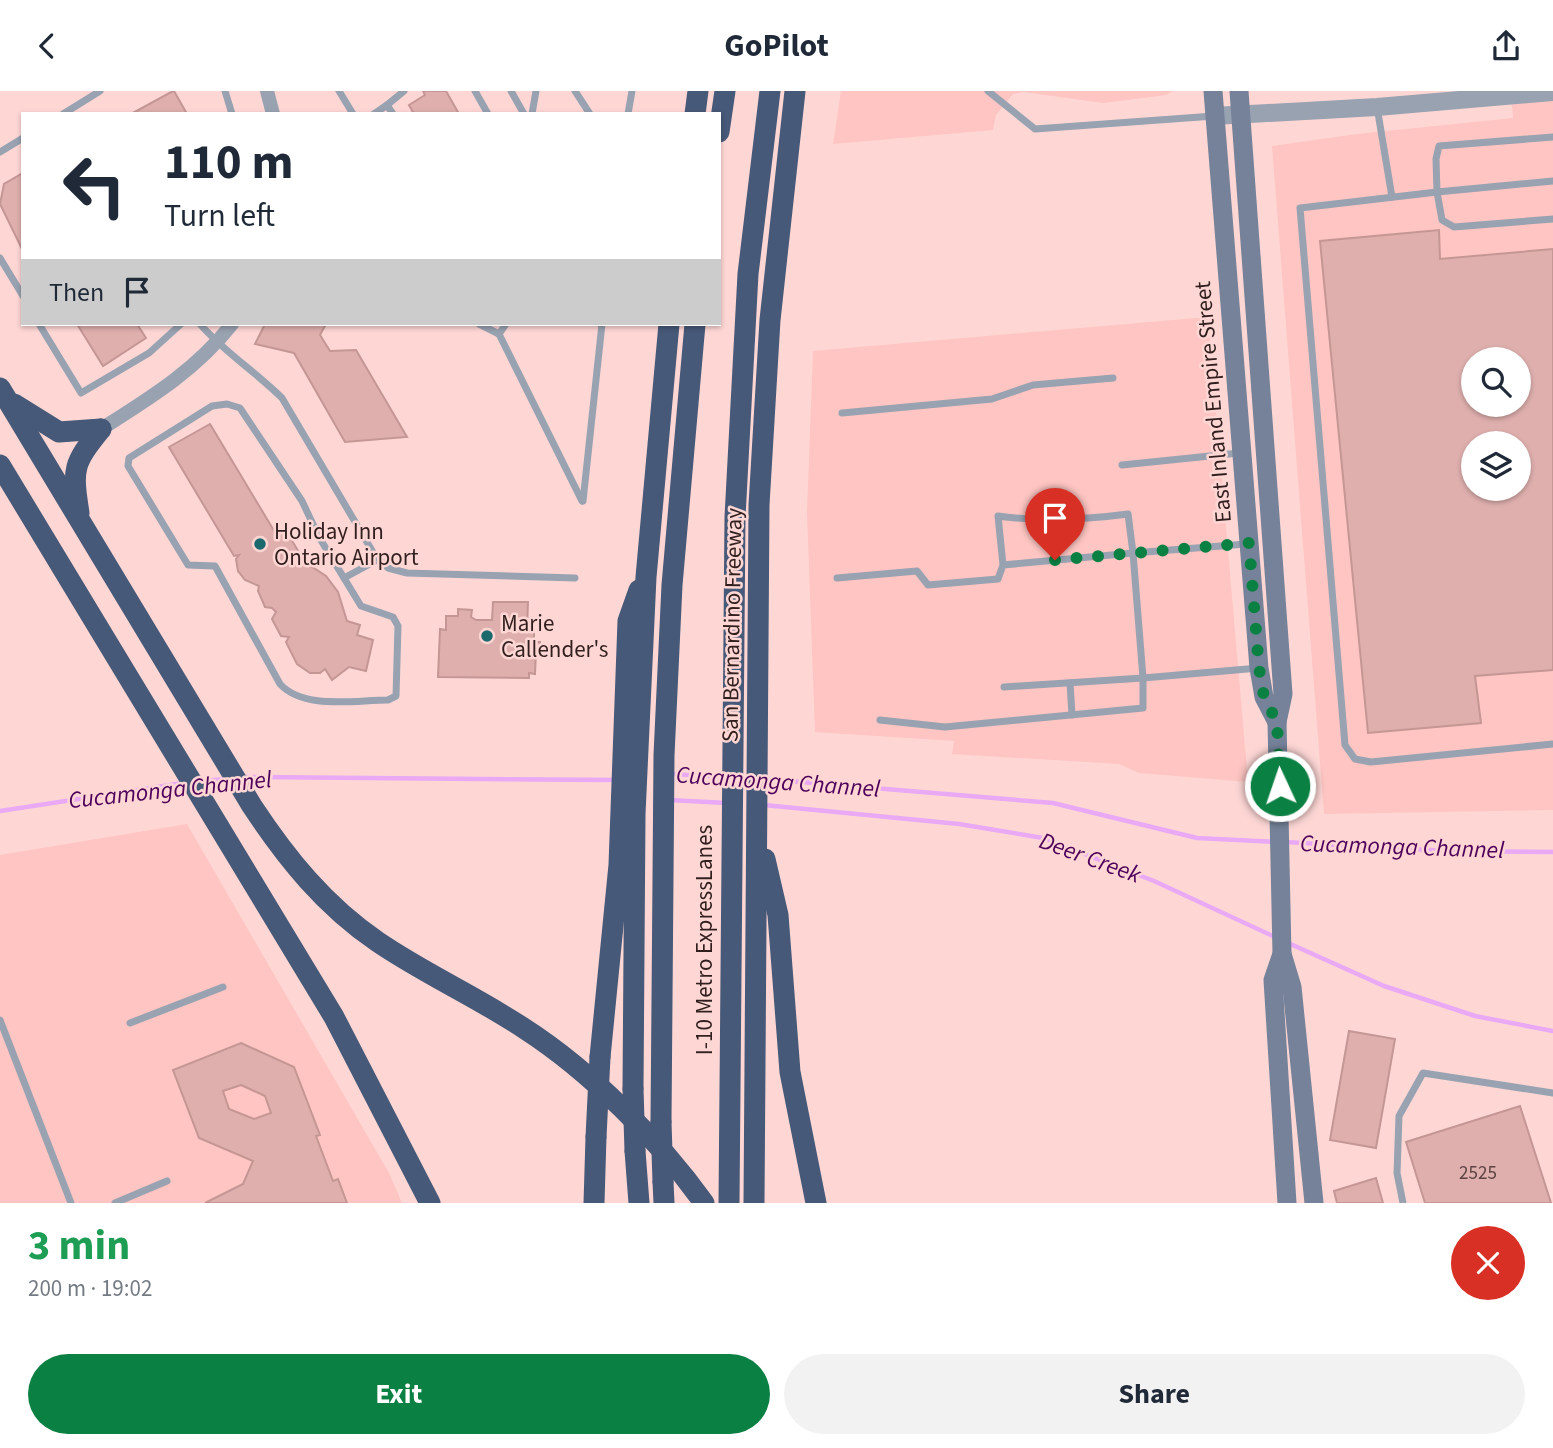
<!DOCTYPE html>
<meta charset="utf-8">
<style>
body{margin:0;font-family:"Source Sans 3",sans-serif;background:#f2f2f3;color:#1f2937;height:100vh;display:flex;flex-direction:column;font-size:26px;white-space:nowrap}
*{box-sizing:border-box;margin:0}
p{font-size:23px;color:#747a83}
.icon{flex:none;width:38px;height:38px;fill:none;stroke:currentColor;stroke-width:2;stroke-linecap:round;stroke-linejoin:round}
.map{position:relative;height:1112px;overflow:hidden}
.side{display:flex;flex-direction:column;background:#fff;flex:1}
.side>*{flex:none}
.hud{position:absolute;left:21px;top:21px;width:700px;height:214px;border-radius:0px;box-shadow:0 2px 5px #0004;background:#fff;color:#1f2937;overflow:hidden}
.controls{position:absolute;left:1461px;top:256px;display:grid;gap:14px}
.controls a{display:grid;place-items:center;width:70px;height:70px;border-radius:50%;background:#fff;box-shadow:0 2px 5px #0004;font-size:35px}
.pin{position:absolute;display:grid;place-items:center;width:60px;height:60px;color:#fff;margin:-72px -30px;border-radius:50% 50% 50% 0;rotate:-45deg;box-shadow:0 0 7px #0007}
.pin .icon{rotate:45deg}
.me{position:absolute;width:77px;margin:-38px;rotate:357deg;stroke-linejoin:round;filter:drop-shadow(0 0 5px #0008)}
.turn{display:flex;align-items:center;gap:24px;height:147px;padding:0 28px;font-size:32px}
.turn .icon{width:91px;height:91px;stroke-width:2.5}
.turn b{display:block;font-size:49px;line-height:60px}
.then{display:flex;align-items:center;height:66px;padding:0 28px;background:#0003;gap:14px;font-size:26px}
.round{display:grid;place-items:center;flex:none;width:74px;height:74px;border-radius:37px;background:#f2f2f3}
.overview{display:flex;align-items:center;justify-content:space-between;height:119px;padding:0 28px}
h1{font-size:42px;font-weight:700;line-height:52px;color:#1e9e55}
.primary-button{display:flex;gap:14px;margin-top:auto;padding:14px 28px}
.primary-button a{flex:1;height:80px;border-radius:42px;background:#0b8043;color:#fff;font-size:28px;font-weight:700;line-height:80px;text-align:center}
.primary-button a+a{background:#f2f2f3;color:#1f2937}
header{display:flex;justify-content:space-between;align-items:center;height:91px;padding:0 28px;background:#fff;font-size:32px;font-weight:700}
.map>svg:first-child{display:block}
.built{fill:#fec5c2;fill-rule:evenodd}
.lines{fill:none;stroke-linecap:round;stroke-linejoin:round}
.stream{stroke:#e9a9f4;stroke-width:4.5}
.building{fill:#deafad;stroke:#c49694;stroke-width:2;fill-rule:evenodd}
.service{stroke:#99a2b1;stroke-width:7}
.minor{stroke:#99a2b1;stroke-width:14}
.tertiary{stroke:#99a2b1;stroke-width:18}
.secondary{stroke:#758299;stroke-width:19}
.motorway{stroke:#475978;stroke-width:21}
.motorway-bridge{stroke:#475978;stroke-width:21}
.route{stroke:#0b8043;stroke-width:12;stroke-dasharray:0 21.6}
.poi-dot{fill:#1b686d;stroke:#fed7d5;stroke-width:2.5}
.labels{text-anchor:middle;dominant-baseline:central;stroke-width:5;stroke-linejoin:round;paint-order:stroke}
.number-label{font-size:19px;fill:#5c4342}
.street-label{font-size:23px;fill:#311f1e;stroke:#fed7d5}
.poi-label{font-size:23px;fill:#311f1e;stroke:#fed7d5;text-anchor:start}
.water-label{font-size:24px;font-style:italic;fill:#4e005a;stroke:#fed7d5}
</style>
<header><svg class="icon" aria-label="back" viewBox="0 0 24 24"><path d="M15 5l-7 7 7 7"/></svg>GoPilot<svg class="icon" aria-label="share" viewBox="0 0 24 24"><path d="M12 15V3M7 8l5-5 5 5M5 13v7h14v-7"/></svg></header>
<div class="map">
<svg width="1553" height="1112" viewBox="0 0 1553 1112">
<rect width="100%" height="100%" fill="#fed7d5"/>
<g class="built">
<polygon points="841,0 1173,0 1166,4 1103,12 1024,1 1013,3 996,24 993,39 833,53"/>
<path d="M1511,0H1553V719L1324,723L1272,55L1357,43L1513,27ZM1474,268H1519V313H1474ZM1474,352H1519V397H1474Z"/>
<polygon points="1208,226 1248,691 1139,682 1119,673 952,663 954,650 815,641 807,422 813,260"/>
<polygon points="187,733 389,1082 402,1112 0,1112 0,764"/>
</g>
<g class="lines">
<g class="stream">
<polyline points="671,683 728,686"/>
<polyline points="241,686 617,689"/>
<polyline points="765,688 1053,712 1197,747 1276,751"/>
<polyline points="199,690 228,688"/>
<polyline points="669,709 727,712"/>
<polyline points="764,714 959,733 1043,747 1154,790 1275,846"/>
<polyline points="0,720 183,692"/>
<polyline points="1285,751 1447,760 1553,761"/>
<polyline points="1286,851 1384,895 1475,925 1553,940"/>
</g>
</g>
<g class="building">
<polygon points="174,0 187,23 131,23 173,0"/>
<polygon points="423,0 446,0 459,23 414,23 409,14 425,4"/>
<polygon points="23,82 23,160 0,113 4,93"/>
<path d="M1439,139L1440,168L1553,158V579L1475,585L1481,632L1368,642L1320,150ZM1474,268H1519V313H1474ZM1474,352H1519V397H1474Z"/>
<polygon points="77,233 137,233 146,247 103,275"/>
<polygon points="265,233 326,233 320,244 330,260 356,259 407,346 345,351 294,262 255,253"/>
<polygon points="210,333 276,443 285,438 300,463 291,469 294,475 303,470 326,485 338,501 347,530 360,534 357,544 373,549 366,580 349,576 332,589 325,578 320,582 310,582 297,573 286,551 289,546 281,545 272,528 276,521 272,517 265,516 258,500 259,495 245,489 238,480 236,468 239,464 234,465 169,356"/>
<polygon points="493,511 528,511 527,538 534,539 534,551 540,551 540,560 536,560 535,583 529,582 529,587 438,586 440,538 446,539 446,525 458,525 458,518 472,519 471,526 476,529 492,529"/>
<polygon points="1349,940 1395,948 1376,1057 1330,1049"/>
<path d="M241,952L294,976L320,1044L316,1045L333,1090L338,1088L347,1112H205L243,1093L253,1070L199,1047L173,979ZM241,994L265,1005L271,1022L254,1028L229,1018L223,1000Z"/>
<polygon points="1520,1015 1551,1112 1425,1112 1406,1051"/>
<polygon points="1376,1087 1383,1112 1337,1112 1334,1100"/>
</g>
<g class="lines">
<g class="service">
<polyline points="225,0 232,23"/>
<polyline points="339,0 353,23"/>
<polyline points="475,0 488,23"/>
<polyline points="511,0 524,23"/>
<polyline points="575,0 590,23"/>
<polyline points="988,0 1035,38 1214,25"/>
<polyline points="387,14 404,0"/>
<polyline points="1377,16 1392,106"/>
<polyline points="63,23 100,0"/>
<polyline points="374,23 387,14 393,23"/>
<polyline points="532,23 536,0"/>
<polyline points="628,23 632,0"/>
<polyline points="1553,46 1439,55 1436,68 1437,101 1300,117 1345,654 1355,668 1371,671 1553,653"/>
<polyline points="0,61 23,47"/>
<polyline points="1553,90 1437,101 1442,129 1454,136 1553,128"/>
<polyline points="0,167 23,205"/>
<polyline points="39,233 81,302 149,262 181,233"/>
<path d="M200,233C224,261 256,281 282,307L374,463L388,477L407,482L575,487"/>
<polyline points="479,233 499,243 506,233"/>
<polyline points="499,243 582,410"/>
<path d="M227,313L240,317L302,410L319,446L361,515L393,526L398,535L396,605L388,609C354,609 304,619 280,593L215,475L188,474L128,375L129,367L212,315Z"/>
<polyline points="842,322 992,308 1033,294 1113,287"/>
<polyline points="1122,374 1239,362"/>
<polyline points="583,410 602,233"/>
<polyline points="1246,453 1133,462 1143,587 1259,577"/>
<polyline points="344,487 379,468"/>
<path d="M837,487L917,480L928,494L998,488L1003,474L998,425C1042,431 1083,429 1128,423L1133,462L1003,474"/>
<polyline points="1070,592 1072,624"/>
<polyline points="880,629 945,636 1143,617 1143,587 1004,596"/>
<polyline points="0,929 71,1112"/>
<polyline points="130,932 223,896"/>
<polyline points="115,1112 167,1090"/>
<polyline points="1403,1112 1397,1082 1399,1025 1423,982 1553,1002"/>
</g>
<g class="minor">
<polyline points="267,0 273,23"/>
<path d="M101,338C150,307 196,279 232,233"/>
</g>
<polyline class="tertiary" points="1214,25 1377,16 1553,1"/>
<g class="secondary">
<polyline points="1213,0 1259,577 1264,606 1277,631"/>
<polyline points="1239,0 1283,603 1277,631 1282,863 1292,896 1314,1112"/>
<polyline points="1282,863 1273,889 1287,1112"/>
</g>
<g class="motorway">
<polyline points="695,23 698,0"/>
<polyline points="719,41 725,0"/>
<path d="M0,297L252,715C287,768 325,815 378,851C425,883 477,906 525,938C590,980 659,1049 704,1112"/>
<polyline points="14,313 59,341 101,338"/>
<polyline points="0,374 334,926 430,1112"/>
<path d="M79,422C72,377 73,373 101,338"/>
<polyline points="765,768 778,824 790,981 816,1112"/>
<polyline points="600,966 619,774 628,530 639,499"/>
<polyline points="633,998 635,723 646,486 669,233"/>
<polyline points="661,1031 664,664 672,494 695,233"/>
<polyline points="635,1060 639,1112"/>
<polyline points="663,1091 664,1112"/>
<polyline points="594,1112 596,1046"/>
<polyline points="729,1112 735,426 748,183 770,0"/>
<polyline points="754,1112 759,414 770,229 795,0"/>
</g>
<g class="motorway-bridge">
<polyline points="633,998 635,1060"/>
<polyline points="661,1031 663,1091"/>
<polyline points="596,1046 600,966"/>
</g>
</g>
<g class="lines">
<polyline class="route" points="1055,469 1249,452 1259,577 1264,606 1277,631 1280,695"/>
</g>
<g class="poi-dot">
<circle cx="260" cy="453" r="7"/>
<circle cx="487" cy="545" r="7"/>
</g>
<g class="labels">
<g class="number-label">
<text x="1478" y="1082">2525</text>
</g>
<g class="street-label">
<text transform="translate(1213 311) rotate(-95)">East Inland Empire Street</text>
<text transform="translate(732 534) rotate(-89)">San Bernardino Freeway</text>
<text transform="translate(704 849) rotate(-90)">I-10 Metro ExpressLanes</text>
</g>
<g class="poi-label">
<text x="274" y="440">Holiday Inn<tspan x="274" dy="26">Ontario Airport</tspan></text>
<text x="501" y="532">Marie<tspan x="501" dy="26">Callender's</tspan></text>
</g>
<g class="water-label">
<text transform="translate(778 691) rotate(4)">Cucamonga Channel</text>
<text transform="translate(170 699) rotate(-6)">Cucamonga Channel</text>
<text transform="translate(1402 756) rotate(2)">Cucamonga Channel</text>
<text transform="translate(1090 767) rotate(20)">Deer Creek</text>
</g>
</g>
</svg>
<div class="controls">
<a><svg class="icon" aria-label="search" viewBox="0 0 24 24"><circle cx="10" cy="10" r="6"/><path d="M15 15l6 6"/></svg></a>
<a><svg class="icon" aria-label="layers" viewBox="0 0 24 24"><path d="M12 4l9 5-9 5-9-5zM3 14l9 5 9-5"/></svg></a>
</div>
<div class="pin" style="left:1055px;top:469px;background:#d93025"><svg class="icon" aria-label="arrive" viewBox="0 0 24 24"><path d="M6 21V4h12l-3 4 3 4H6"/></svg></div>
<svg class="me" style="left:1280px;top:695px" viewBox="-20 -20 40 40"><circle r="17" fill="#0b8043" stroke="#fff" stroke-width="3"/><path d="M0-11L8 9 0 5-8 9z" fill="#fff"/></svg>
<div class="hud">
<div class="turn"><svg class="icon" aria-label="left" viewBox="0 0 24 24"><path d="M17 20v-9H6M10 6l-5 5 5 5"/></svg><div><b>110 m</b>Turn left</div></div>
<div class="then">Then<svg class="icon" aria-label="arrive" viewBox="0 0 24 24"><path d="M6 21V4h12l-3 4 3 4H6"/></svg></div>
</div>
</div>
<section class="side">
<div class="overview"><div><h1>3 min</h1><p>200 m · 19:02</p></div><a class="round" style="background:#d93025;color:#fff"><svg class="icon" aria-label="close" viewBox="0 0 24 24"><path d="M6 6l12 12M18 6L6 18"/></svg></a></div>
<div class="primary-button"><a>Exit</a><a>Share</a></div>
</section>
